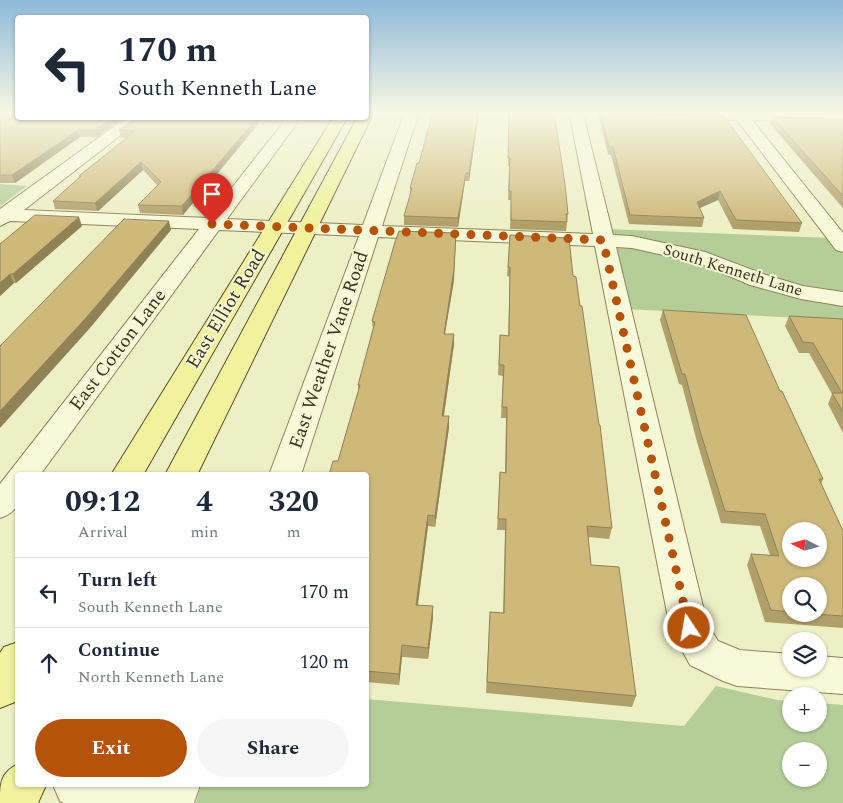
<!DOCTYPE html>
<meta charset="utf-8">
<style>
body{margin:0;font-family:Spectral,serif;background:#f6f6f7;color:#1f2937;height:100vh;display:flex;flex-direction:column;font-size:19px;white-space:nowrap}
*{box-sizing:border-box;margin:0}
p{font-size:16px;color:#747a83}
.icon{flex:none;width:28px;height:28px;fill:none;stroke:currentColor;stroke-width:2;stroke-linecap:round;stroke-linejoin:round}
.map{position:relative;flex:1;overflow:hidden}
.side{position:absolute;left:15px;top:472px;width:354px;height:315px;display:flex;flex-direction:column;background:#fff;border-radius:5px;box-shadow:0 1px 4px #0004}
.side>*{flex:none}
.guide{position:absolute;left:15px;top:15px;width:354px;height:105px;border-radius:5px;box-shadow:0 1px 4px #0004;background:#fff;color:#1f2937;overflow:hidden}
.needle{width:32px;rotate:276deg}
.fabs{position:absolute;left:782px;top:522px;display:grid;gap:10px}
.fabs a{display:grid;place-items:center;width:45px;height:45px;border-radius:50%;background:#fff;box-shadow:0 1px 4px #0004;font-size:25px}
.pin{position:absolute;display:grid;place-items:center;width:42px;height:42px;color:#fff;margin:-51px -21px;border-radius:50% 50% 50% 0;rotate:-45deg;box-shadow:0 0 5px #0007}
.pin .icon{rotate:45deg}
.me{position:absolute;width:55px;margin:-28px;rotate:348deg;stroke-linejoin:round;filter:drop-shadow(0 0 4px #0008)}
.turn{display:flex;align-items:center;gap:18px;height:105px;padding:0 20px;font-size:22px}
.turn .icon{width:65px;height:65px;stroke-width:2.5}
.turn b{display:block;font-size:35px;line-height:42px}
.eta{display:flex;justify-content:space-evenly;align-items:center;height:85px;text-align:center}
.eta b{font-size:30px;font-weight:700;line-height:35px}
.cta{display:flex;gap:10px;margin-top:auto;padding:10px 20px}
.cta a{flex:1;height:58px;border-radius:30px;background:#b45309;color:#fff;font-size:20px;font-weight:700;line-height:58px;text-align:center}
.cta a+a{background:#f6f6f7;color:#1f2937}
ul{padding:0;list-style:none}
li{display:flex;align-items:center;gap:15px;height:70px;padding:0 20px;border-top:1px solid #e0e1e3}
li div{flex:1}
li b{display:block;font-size:19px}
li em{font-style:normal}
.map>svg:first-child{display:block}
.green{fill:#b5ce99;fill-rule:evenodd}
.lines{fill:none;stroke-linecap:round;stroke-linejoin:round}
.minor-casing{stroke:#8b845b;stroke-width:2}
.major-casing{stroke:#58502f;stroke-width:2}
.minor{fill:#f8f9d9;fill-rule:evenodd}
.major{fill:#f0f29d;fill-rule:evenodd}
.wall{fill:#b19f6a;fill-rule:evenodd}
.shaded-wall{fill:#908256}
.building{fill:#ceb97b;stroke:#908256;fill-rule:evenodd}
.route{stroke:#b45309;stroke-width:9;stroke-dasharray:0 16.2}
.labels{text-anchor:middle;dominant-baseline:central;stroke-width:4;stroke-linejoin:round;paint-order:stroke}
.far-street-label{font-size:16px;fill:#3a361f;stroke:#f5f6d5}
.street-label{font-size:19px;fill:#3a361f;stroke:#f5f6d5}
</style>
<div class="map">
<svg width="843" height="803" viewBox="0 0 843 803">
<rect width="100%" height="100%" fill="#edefc5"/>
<g class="green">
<polygon points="0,184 27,186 0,206"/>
<polygon points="606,229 831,238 843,254 843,320 625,309"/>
<path d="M716,686L777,700L791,701V724H819V703L843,705V803H196L201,785H366V699L684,726ZM819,751V779H791V751Z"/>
</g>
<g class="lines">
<g class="minor-casing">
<g id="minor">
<path d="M405,112H419L382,226L593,234L570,116L573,112H591L584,118L613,235L632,236L705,252L766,275L803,286L843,292V306L801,299L750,285L699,263L632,248L616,247L707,623L718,641L740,650L791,654V669H819V656L843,658V694L737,686L723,681L690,665L670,628L595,246L378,237L301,475H269L359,236L219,230L40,475H18C18,497 24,510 0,518V484L199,229L10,221L0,226V209L126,118H141L139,121L24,210L208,218L283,123L281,118H295L297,123L227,219L363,225Z"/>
<polygon points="613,112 766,112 843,115 843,123 752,120 843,233 843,252 836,250 737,120 620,116"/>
<polygon points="53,785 200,785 194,803 64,803 60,801"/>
</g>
</g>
<g class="major-casing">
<g id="major">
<polygon points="366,114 371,118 197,475 165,475 357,118 366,118"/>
<polygon points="333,118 347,118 143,475 111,475"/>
<polygon points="18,642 18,697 15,702 0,708 0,653 4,647"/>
<path d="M18,764V785H46L38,803H0C0,784 0,773 18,764Z"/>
</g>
</g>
<use href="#minor" class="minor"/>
<use href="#major" class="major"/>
</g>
<g class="wall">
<polygon points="0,112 18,118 123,118 97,137 80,137 15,183 0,183"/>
<polygon points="433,112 479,112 469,181 465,181 458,227 404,225 404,216 410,195 410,188 419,163"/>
<polygon points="508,112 554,112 568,214 566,231 510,229 511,200 508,200 509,166 508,166"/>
<polygon points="599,112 802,223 799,232 733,229 718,200 700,208 704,218 702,227 629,224 611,155 608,154 599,119"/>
<polygon points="772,117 843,119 843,208 770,124"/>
<polygon points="259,118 259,123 183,215 140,213 138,205 157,185 143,170 98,211 55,209 53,201 80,178 79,176 127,138 121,138 119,130"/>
<polygon points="82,226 16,283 14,283 0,296 0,244"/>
<polygon points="510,235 573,276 580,306 612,528 609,539 588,537 591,565 636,696 632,707 486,693 490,612 503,613 505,530 497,530 500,472 505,473 506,418 501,418 503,376 498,375 500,335 508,336 510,277 507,276"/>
<polygon points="454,280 445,334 454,334 454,344 444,416 449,427 435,527 428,526 418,605 433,606 433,617 428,659 402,657 399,685 366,682 366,475 338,461 358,392 358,385 373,329 372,321"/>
<path d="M663,310L780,391L823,479L821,484L843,531V628L765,622L747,565L751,554L770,555L760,526L721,523L697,442L682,385L679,384L660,320ZM791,586L819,614H791Z"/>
<polygon points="789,316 843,319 843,433 828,404 832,394 809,353 799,353 785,326"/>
</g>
<g class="shaded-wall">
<polygon points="478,112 479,112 469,181 469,173"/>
<polygon points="112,118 123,118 97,137 95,130"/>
<polygon points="257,118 259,118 259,123 183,215 182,206"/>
<polygon points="78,130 80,137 15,183 12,175"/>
<polygon points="141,162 143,170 98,211 95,203"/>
<polygon points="466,173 465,181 458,227 458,218"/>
<polygon points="720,191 718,200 695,210 697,202"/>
<polygon points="79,217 82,226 16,283 13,274"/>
<polygon points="169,221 171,230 90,328 0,428 0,411"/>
<polygon points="456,233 454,280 443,344 444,334"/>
<polygon points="10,274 14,283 0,296 0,283"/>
<polygon points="454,334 454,344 442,427 442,416"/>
<polygon points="449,416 449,427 435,527 435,516"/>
<polygon points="428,515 428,526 416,616 416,605"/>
<polygon points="433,606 433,617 428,659 428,648"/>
<polygon points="402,645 402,657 399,685 399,674"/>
</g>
<g class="building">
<polygon points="0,112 18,112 18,118 112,118 95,130 78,130 12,175 0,175"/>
<polygon points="433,112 478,112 469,173 466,173 458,218 404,216 412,188 410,188 417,163 419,163"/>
<polygon points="509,112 554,112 565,184 568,214 566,214 567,222 511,220 511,191 509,191 510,158 508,158"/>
<polygon points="600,112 724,116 802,223 736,220 720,191 697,202 704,218 630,215 613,147 609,147"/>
<polygon points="772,117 843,119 843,196"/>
<polygon points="136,118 257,118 182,206 138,205 161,182 141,162 95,203 53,201 81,176 79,176 135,131 119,130"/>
<polygon points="35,215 79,217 13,274 10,274 0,283 0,244"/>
<polygon points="124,219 169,221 86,318 0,411 0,346"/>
<polygon points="399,231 456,233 454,270 444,334 454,334 442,416 449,416 435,516 428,515 416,605 433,606 428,648 402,645 399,674 366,671 366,475 329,475 333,461 338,461 360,385 358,385 375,322 372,321 395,242"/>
<polygon points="510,235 569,238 573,276 576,277 580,306 582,306 599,425 600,425 612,528 587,526 591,565 619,567 636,696 487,682 490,612 504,613 506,519 498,519 500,472 506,473 507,407 502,407 504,365 499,365 500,335 509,336 510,267 508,267"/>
<path d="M663,310L746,315L780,391H782L823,479H819L843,531V616L814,614H819V586H791V612L771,610L751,554L779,556L765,514L725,511L700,431L685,374H682ZM791,531H819V559H791Z"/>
<polygon points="789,316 843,319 843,412 832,393 842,393 813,343 803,342"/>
</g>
<linearGradient id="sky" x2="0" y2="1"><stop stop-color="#8eb9d9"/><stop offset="0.5" stop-color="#f7f8e5"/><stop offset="1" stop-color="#f7f8e5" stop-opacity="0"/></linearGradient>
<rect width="843" height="225" fill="url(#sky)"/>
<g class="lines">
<polyline class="route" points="212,224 603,240 689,628"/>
</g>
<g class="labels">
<g class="far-street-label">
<text transform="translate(733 270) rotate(17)">South Kenneth Lane</text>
</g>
<g class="street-label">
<text transform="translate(226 309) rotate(-59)">East Elliot Road</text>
<text transform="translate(118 350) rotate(-53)">East Cotton Lane</text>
<text transform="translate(329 350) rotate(-71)">East Weather Vane Road</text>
</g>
</g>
</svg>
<div class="fabs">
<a><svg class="needle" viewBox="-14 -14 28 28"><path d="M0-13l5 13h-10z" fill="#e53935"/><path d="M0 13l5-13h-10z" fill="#747a83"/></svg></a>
<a><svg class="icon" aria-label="search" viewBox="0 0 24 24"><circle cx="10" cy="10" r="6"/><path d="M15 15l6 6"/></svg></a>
<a><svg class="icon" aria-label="layers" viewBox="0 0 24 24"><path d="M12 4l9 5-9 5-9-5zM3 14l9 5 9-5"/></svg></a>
<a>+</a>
<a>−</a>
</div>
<div class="pin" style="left:212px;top:224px;background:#d93025"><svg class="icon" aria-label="arrive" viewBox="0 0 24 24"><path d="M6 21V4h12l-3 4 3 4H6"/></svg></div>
<svg class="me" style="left:689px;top:628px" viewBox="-20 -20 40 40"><circle r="17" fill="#b45309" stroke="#fff" stroke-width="3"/><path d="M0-11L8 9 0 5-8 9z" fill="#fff"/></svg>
<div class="guide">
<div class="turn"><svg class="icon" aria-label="left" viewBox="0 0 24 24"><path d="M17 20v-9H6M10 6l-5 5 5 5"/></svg><div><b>170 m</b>South Kenneth Lane</div></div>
</div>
<section class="side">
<div class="eta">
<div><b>09:12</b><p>Arrival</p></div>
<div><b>4</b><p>min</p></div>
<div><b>320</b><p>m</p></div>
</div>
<ul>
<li><svg class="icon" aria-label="left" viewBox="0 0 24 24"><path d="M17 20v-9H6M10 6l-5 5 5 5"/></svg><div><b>Turn left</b><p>South Kenneth Lane</p></div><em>170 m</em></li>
<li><svg class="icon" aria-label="ahead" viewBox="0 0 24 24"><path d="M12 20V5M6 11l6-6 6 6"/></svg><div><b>Continue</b><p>North Kenneth Lane</p></div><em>120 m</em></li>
</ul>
<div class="cta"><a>Exit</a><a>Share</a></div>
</section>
</div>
